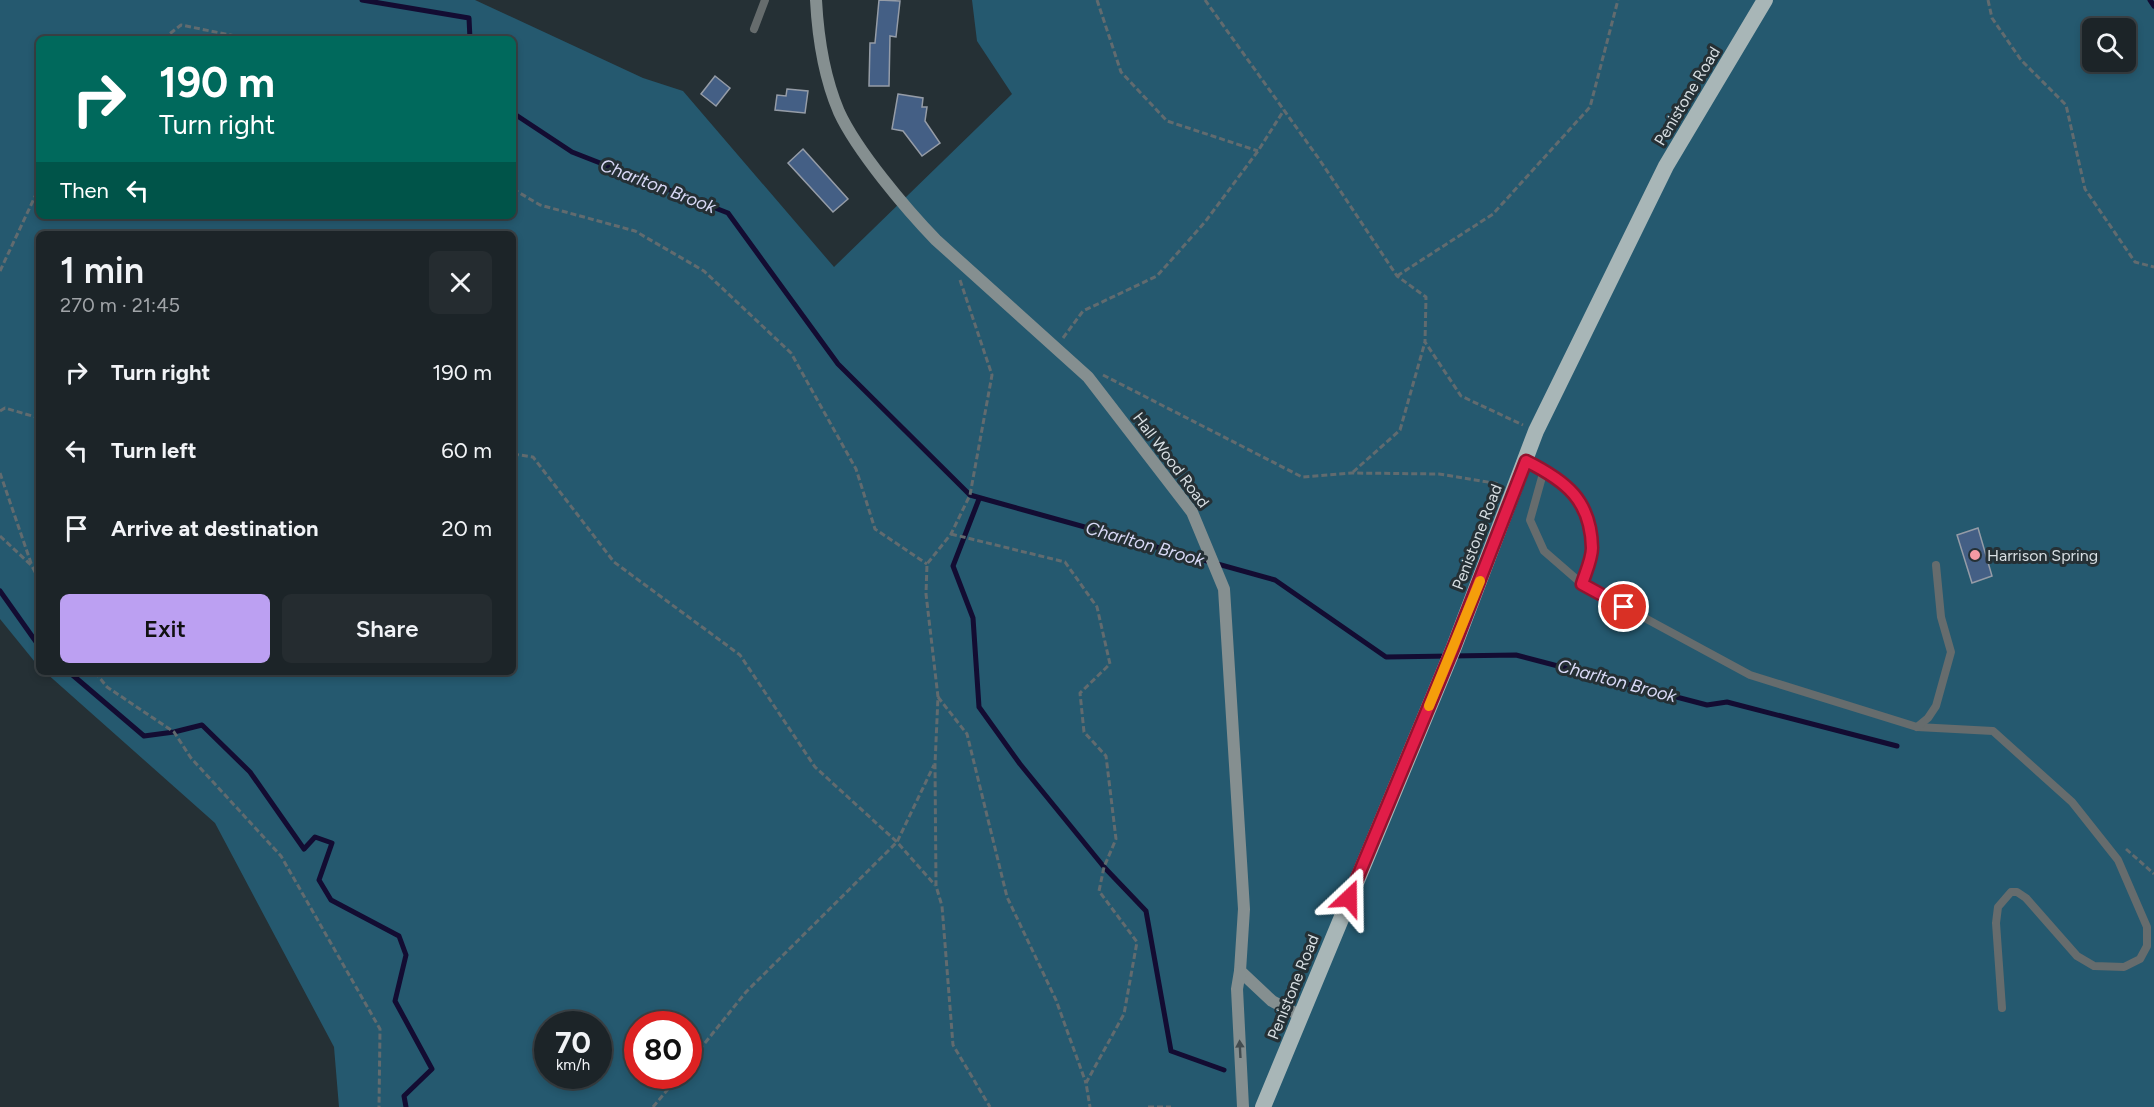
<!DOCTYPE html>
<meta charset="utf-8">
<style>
body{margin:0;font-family:Figtree,sans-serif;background:#252c30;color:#f1f3f6;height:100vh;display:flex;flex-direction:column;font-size:22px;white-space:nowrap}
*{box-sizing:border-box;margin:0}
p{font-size:20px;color:#a0a4a8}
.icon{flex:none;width:33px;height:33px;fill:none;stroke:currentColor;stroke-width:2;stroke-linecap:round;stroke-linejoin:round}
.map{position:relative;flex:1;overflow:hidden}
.sheet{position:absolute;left:36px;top:231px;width:480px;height:444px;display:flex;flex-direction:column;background:#1c2428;border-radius:9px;box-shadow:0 3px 9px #0003,0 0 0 2px #3a4145}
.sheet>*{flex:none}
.banner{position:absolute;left:36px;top:36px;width:480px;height:183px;border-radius:9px;box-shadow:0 3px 9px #0003,0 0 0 2px #3a4145;background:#00695c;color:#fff;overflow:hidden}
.fabs{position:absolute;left:2082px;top:18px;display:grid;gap:12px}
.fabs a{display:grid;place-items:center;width:54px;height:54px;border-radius:9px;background:#1c2428;box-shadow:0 3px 9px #0003,0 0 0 2px #3a4145;font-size:30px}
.speed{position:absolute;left:534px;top:1011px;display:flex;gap:12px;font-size:30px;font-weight:700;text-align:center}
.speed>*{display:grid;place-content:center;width:78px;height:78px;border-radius:50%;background:#1c2428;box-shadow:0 3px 9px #0003,0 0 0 2px #3a4145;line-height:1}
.speed small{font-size:15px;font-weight:400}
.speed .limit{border:9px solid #d22;background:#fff;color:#111}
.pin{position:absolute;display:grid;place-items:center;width:51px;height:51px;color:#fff;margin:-26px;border:3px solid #fff;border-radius:50%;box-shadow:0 2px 6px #0007}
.me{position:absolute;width:66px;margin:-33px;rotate:23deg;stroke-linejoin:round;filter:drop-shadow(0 0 4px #0008)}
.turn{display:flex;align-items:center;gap:21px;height:126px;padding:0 24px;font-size:27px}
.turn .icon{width:78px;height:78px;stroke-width:2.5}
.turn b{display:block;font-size:42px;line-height:51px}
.then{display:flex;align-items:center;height:57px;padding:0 24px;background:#0003;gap:12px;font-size:22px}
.round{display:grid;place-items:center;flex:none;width:63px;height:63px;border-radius:9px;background:#252c30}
.headline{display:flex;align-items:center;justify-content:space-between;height:102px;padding:0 24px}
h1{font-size:36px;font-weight:600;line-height:45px}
.button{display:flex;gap:12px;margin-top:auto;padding:12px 24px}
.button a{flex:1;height:69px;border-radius:9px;background:#bca0f2;color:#111;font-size:24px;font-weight:600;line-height:69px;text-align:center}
.button a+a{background:#252c30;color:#f1f3f6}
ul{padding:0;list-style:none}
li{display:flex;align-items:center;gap:18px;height:78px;padding:0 24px}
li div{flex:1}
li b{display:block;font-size:22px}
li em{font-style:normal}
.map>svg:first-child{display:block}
.green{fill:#25596f;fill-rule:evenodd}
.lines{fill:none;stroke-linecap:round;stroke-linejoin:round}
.stream{stroke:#130c32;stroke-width:5}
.building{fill:#445f85;stroke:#959ca7;stroke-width:1.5}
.path{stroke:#616b6f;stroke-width:3;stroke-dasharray:6 3;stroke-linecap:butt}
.service{stroke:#666c6d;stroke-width:8}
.secondary{stroke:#858f90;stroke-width:12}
.trunk{stroke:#a8b6b7;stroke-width:16}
.oneway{fill:#424c50}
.route-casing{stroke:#92132f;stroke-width:15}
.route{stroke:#e11d48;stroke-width:10}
.slow{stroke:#f59e0b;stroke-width:10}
.poi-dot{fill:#f49aa4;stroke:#253035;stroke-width:2}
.labels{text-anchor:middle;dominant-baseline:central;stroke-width:6;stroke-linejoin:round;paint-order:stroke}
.street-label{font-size:16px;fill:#d8dfe3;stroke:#253035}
.poi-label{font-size:16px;fill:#d8dfe3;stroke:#253035;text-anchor:start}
.water-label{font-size:18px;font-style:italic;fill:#d8d8f5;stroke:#253035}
</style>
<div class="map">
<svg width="2154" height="1107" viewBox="0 0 2154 1107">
<rect width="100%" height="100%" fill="#253035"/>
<path class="green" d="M0,0H475L643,78L683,91L834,267L1012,94L977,41L972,0H2154V1107H339L334,1047L215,823L45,672H513V234H39V667L0,619ZM2092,28H2126V62H2092ZM39,39H513V216H39ZM548,1024H598V1076H548ZM638,1024H688V1076H638Z"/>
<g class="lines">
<g class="stream">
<polyline points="362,0 469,18 470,39"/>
<polyline points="2150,0 2154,6"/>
<polyline points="513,113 572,152 728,213 838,364 970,495 1275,580 1386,657 1516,655 1707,705 1727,702 1897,746"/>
<polyline points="979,499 953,566 973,618 979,707 1020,764 1104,867 1146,911 1171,1051 1224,1070"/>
<polyline points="0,591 39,646"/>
<polyline points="69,672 144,736 174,732 202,725 250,772 304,849 315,837 332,843 319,880 331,900 399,936 406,955 395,1001 432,1069 404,1096 406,1107"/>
</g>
</g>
<g class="building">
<polygon points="879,0 900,1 896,37 890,36 889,86 869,86 870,43 875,43"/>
<polygon points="715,76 730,88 716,106 701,94"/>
<polygon points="787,89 808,91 805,113 775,110 777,95 786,96"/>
<polygon points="898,94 923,98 922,107 927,107 925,121 940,143 922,156 903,131 892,129"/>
<polygon points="803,149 848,199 833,212 788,163"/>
<polygon points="1978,528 1992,576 1972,583 1957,535"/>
</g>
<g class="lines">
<g class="path">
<polyline points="1097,0 1121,72 1167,121 1258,151"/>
<polyline points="1205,0 1319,159 1397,276 1426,297 1425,342 1461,396 1523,425"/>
<polyline points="1988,0 1992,18 2021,60 2066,105 2085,189 2135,262 2154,267"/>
<polyline points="163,39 181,25 250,39"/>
<polyline points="513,189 540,205 635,231 704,271 791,353 856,469 875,529 927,564"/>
<polyline points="0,271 39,188"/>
<polyline points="1397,276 1493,214 1590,107 1618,0"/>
<polyline points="960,280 992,375 970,495 951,534 927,564 926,594 938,697 935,764 936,886 942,906 953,1045 990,1107"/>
<polyline points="1063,338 1083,311 1157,276 1205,222 1258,151 1284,110"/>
<polyline points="1103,375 1302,477 1352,473 1439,474 1500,484"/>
<polyline points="0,411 5,408 39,418"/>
<polyline points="513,454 533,457 614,562 740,655 815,767 897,842 935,885"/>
<polyline points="1353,472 1400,430 1425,342"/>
<polyline points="0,473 32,566"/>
<polyline points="951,534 1065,562 1097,607 1110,664 1080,693 1084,732 1106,756 1116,839 1104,867 1099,891 1137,942 1124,1014 1086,1083 1090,1107"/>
<polyline points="0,536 32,566 39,580"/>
<polyline points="95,672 107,687 174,732 191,758 281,856 380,1029 379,1107"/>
<polyline points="938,697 967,734 1007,897 1056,1000 1086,1083"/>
<polyline points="2126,849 2154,874"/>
<polyline points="688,1064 746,992 897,842 934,765"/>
<polyline points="653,1107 679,1076"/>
<polyline points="1148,1107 1171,1107"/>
</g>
<g class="service">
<polyline points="754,29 765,0"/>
<polyline points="1526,461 1544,470 1530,520 1544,551 1582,584 1750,675 1917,727 1993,731 2072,802 2118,860 2147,927 2147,946 2140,959 2124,967 2094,966 2077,956 2026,898 2017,892 2011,892 1998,907 1996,923 2002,1008"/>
<polyline points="1544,470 1573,489 1586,518 1592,550 1582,584"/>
<polyline points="1917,727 1928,718 1936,706 1951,652 1941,617 1936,565"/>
</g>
<g class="secondary">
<path d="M816,0C818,38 824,77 839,112C857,151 906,209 936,240L1088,377L1192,512L1224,589L1244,909L1240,971L1272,1001L1301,1016"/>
<polyline points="1240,971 1237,989 1243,1107"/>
</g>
<polyline class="trunk" points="1263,1107 1454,647 1536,431 1666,166 1765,0"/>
</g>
<defs><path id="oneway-solid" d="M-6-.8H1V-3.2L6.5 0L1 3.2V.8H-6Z" transform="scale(1.5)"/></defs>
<use class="oneway" href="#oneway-solid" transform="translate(1240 1049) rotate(-93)"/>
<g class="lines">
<g class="route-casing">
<path id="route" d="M1349,898L1454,646L1526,461C1566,481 1591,500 1592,548C1592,559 1585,574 1582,584L1624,607"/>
</g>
<use href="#route" class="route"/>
<polyline class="slow" points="1429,706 1480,581"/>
</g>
<circle class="poi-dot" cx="1975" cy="555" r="6"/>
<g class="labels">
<g class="street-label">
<text transform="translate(1687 96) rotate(-59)">Penistone Road</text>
<text transform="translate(1171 460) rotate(53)">Hall Wood Road</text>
<text transform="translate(1477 537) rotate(-69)">Penistone Road</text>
<text transform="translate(1293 987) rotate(-68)">Penistone Road</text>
</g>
<g class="poi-label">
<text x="1987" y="555">Harrison Spring</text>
</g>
<g class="water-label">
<text transform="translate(658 186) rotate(21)">Charlton Brook</text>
<text transform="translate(1145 544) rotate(16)">Charlton Brook</text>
<text transform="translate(1617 681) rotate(15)">Charlton Brook</text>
</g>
</g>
</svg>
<div class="fabs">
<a><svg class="icon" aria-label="search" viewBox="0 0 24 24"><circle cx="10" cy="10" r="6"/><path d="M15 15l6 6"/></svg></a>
</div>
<div class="speed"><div>70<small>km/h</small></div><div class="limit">80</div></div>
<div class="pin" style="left:1624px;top:607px;background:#d93025"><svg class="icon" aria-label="arrive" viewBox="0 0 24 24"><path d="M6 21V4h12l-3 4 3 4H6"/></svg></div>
<svg class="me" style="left:1349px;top:898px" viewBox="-20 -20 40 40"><path d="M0-17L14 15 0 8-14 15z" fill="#e11d48" stroke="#fff" stroke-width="4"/></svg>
<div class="banner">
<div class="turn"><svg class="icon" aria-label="right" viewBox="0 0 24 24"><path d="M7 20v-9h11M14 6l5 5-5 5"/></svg><div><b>190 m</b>Turn right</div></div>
<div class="then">Then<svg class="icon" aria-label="left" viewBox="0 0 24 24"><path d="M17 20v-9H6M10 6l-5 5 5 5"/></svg></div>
</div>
<section class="sheet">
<div class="headline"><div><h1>1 min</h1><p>270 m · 21:45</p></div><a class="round"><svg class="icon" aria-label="close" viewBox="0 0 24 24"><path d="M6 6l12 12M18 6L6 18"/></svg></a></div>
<ul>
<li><svg class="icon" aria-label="right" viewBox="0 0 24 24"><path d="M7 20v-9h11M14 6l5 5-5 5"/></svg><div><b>Turn right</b></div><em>190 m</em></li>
<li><svg class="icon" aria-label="left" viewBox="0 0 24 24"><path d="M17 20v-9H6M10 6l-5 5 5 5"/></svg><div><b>Turn left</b></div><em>60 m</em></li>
<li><svg class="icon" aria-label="arrive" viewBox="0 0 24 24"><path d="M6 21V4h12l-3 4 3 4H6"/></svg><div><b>Arrive at destination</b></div><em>20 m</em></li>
</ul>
<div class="button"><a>Exit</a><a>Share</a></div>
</section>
</div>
